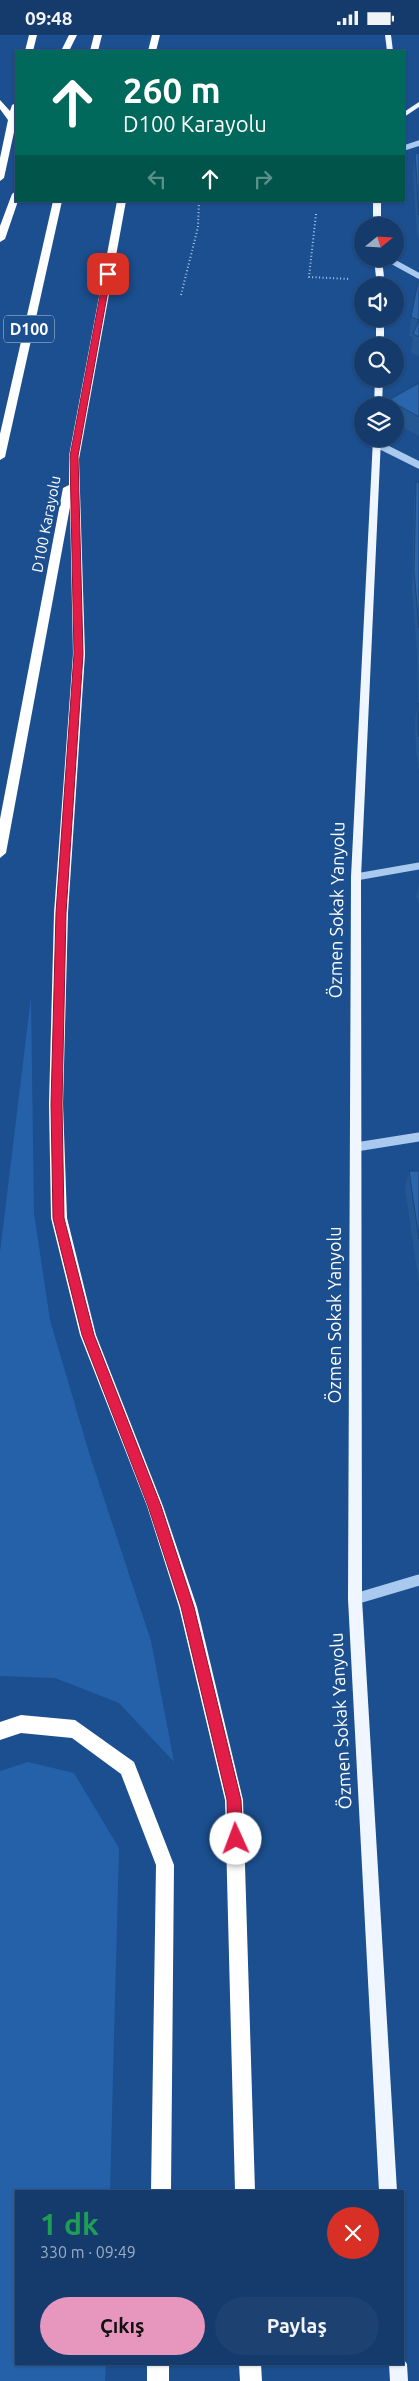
<!DOCTYPE html>
<html lang="tr">
<meta charset="utf-8">
<style>
body{margin:0;font-family:Ubuntu,sans-serif;background:#1d4271;color:#f1f3f6;height:100vh;display:flex;flex-direction:column;font-size:19px;white-space:nowrap}
*{box-sizing:border-box;margin:0}
p{font-size:16px;color:#9dadc1}
.icon{flex:none;width:28px;height:28px;fill:none;stroke:currentColor;stroke-width:2;stroke-linecap:round;stroke-linejoin:round}
.map{position:relative;flex:1;overflow:hidden}
.drawer{position:absolute;left:15px;top:2155px;width:389px;height:175px;display:flex;flex-direction:column;background:#143b6b;border-radius:0px;box-shadow:0 1px 4px #0004,0 0 0 1px #33557e}
.drawer>*{flex:none}
.top-card{position:absolute;left:15px;top:15px;width:390px;height:152px;border-radius:0px;box-shadow:0 1px 4px #0004,0 0 0 1px #33557e;background:#00695c;color:#fff;overflow:hidden}
.needle{width:32px;rotate:72deg}
.controls{position:absolute;left:354px;top:182px;display:grid;gap:10px}
.controls a{display:grid;place-items:center;width:50px;height:50px;border-radius:50%;background:#143b6b;box-shadow:0 1px 4px #0004,0 0 0 1px #33557e;font-size:25px}
.pin{position:absolute;display:grid;place-items:center;width:42px;height:42px;color:#fff;margin:-21px;border-radius:10px;box-shadow:0 2px 8px #0006}
.me{position:absolute;width:55px;margin:-28px;rotate:358deg;stroke-linejoin:round;filter:drop-shadow(0 0 4px #0008)}
.turn{display:flex;align-items:center;gap:18px;height:105px;padding:0 25px;font-size:22px}
.turn .icon{width:65px;height:65px;stroke-width:2.5}
.turn b{display:block;font-size:35px;line-height:42px}
.lanes{display:flex;align-items:center;height:48px;padding:0 25px;background:#0003;justify-content:center;gap:25px;direction:ltr}
.lanes .off{opacity:.35}
.round{display:grid;place-items:center;flex:none;width:52px;height:52px;border-radius:26px;background:#1d4271}
.headline{display:flex;align-items:center;justify-content:space-between;height:85px;padding:0 25px}
h1{font-size:30px;font-weight:600;line-height:38px;color:#1e9e55}
.button{display:flex;gap:10px;margin-top:auto;padding:10px 25px}
.button a{flex:1;height:58px;border-radius:30px;background:#e797bd;color:#111;font-size:20px;font-weight:600;line-height:58px;text-align:center}
.button a+a{background:#1d4271;color:#f1f3f6}
.status{display:flex;justify-content:space-between;align-items:center;height:35px;padding:0 25px;background:#143b6b;direction:ltr}
.status svg{height:14px;fill:currentColor}
.map>svg:first-child{display:block}
.green{fill:#2461a8}
.lines{fill:none;stroke-linecap:round;stroke-linejoin:round}
.path{stroke:#a9c9ee;stroke-width:2;stroke-dasharray:1 2.5;stroke-linecap:butt}
.minor-far3{stroke:#a9c9ee;stroke-width:5.5}
.minor-far2{stroke:#a9c9ee;stroke-width:7}
.minor-far1{stroke:#a9c9ee;stroke-width:9}
.minor{stroke:#a9c9ee;stroke-width:11}
.major{fill:#f0f6ff;fill-rule:evenodd}
.highway{fill:#fff;fill-rule:evenodd}
.wall{fill:#245895}
.building{fill:#2a66ad;stroke:#1d4779}
.route{fill:#e11d48;stroke:#92132f}
.labels{text-anchor:middle;dominant-baseline:central;stroke-width:5;stroke-linejoin:round;paint-order:stroke}
.far-street-label{font-size:15px;fill:#fff;stroke:#1b4f8f}
.shield{fill:#1b4f8f;stroke:#bbcadd;stroke-width:1}
.shield-label{font-size:16px;font-weight:bold;fill:#fff}
.street-label{font-size:18px;fill:#fff;stroke:#1b4f8f}
</style>
<div class="status"><b>09:48</b><svg viewBox="0 0 49 12"><path d="M0 12V9h3v3zM5 12V6h3v6zM10 12V3h3v9zM15 12V0h3v12zM26 1h20v11H26zM47 4h2v5h-2z"/></svg></div>
<div class="map">
<svg width="419" height="2346" viewBox="0 0 419 2346">
<rect width="100%" height="100%" fill="#1b4f8f"/>
<g class="green">
<polygon points="31,962 34,1178 50,1285 90,1421 151,1606 174,1727 119,1668 55,1643 0,1641 0,1217"/>
<polygon points="28,1727 74,1738 119,1813 110,2156 16,2156 16,2329 106,2329 105,2346 0,2346 0,1736"/>
</g>
<g class="lines">
<g class="path">
<polyline points="316,179 309,242 350,244"/>
<polyline points="181,260 198,192 199,166"/>
</g>
<g class="minor-far3">
<polyline points="404,113 419,108"/>
<polyline points="388,224 419,241"/>
</g>
<g class="minor-far2">
<polyline points="377,409 419,430"/>
<polyline points="356,842 419,831"/>
</g>
<polyline class="minor-far1" points="356,1112 419,1102"/>
<polyline class="minor" points="355,1564 419,1545"/>
<g class="major">
<polygon points="385,0 391,0 393,16 387,16"/>
<polygon points="419,67 419,72 404,82 404,77"/>
<rect x="373" y="166" width="8" height="25"/>
<polygon points="374,224 382,224 385,251 377,251"/>
<rect x="376" y="284" width="8" height="27"/>
<polygon points="375,344 383,344 382,371 374,371"/>
<polygon points="373,404 381,404 361,842 362,1564 397,2156 379,2156 348,1564 351,842"/>
<polygon points="402,2322 407,2329 408,2346 390,2346 389,2329 402,2329"/>
</g>
<g class="highway">
<polygon points="29,0 37,0 33,16 25,16"/>
<polygon points="69,0 77,0 69,16 61,16"/>
<polygon points="94,0 102,0 98,16 90,16"/>
<polygon points="152,0 160,0 156,16 148,16"/>
<polygon points="0,65 10,76 12,70 16,68 16,88 4,143 0,146 0,123 8,85 0,74"/>
<polygon points="16,156 18,166 5,204 0,207 0,191 12,159"/>
<polygon points="53,166 62,166 5,422 0,425 0,399"/>
<polygon points="117,166 126,166 79,424 85,619 68,878 63,1069 67,1183 96,1300 163,1471 197,1572 243,1765 255,2156 235,2156 225,1765 179,1572 147,1471 80,1300 51,1183 49,1069 54,878 73,619 70,472 6,818 0,823 0,784 63,453 69,450 69,421"/>
<polygon points="21,1680 75,1685 134,1727 174,1830 171,2156 151,2156 156,1830 121,1739 72,1703 21,1698 0,1705 0,1687"/>
<rect x="147" y="2329" width="22" height="17"/>
<polygon points="239,2329 261,2329 262,2346 240,2346"/>
</g>
</g>
<g class="wall">
<polygon points="419,118 419,203 417,200 413,137 415,119"/>
<polygon points="419,247 419,321 411,317 413,302 409,301 411,282"/>
<polygon points="419,348 419,401 395,388 395,371 388,371 389,365"/>
<polygon points="419,447 419,737 416,716 415,685 418,668 417,618 412,554 414,466 416,448"/>
<polygon points="419,848 419,868 416,862"/>
<polygon points="409,1136 419,1136 419,1249 405,1153"/>
</g>
<g class="building">
<polygon points="419,118 419,180 415,119"/>
<polygon points="418,247 419,247 419,302 413,299 419,285 411,282"/>
<polygon points="419,348 419,382 389,365"/>
<polygon points="419,447 419,593 414,536 416,448"/>
<polygon points="418,668 419,668 419,702 418,698"/>
<polygon points="409,1136 419,1136 419,1204"/>
</g>
<polygon class="route" points="108,237 111,239 78,421 83,619 66,878 62,1069 64,1183 94,1300 161,1471 194,1572 241,1765 243,1804 241,1809 236,1811 230,1809 228,1804 227,1765 181,1572 148,1471 82,1300 53,1183 51,1069 56,878 74,619 70,421 104,239"/>
<g class="labels">
<g class="far-street-label">
<text transform="translate(46 489) rotate(-79)">D100 Karayolu</text>
</g>
<rect class="shield" x="4" y="280.5" width="50" height="27" rx="4"/>
<g class="shield-label">
<text x="29" y="294">D100</text>
</g>
<g class="street-label">
<text transform="translate(336 875) rotate(-89)">Özmen Sokak Yanyolu</text>
<text transform="translate(334 1280) rotate(-90)">Özmen Sokak Yanyolu</text>
<text transform="translate(340 1686) rotate(-93)">Özmen Sokak Yanyolu</text>
</g>
</g>
</svg>
<div class="controls">
<a><svg class="needle" viewBox="-14 -14 28 28"><path d="M0-13l5 13h-10z" fill="#e53935"/><path d="M0 13l5-13h-10z" fill="#9dadc1"/></svg></a>
<a><svg class="icon" aria-label="sound" viewBox="0 0 24 24"><path d="M4 9h4l5-4v14l-5-4H4zM17 9q2 3 0 6"/></svg></a>
<a><svg class="icon" aria-label="search" viewBox="0 0 24 24"><circle cx="10" cy="10" r="6"/><path d="M15 15l6 6"/></svg></a>
<a><svg class="icon" aria-label="layers" viewBox="0 0 24 24"><path d="M12 4l9 5-9 5-9-5zM3 14l9 5 9-5"/></svg></a>
</div>
<div class="pin" style="left:108px;top:239px;background:#d93025"><svg class="icon" aria-label="arrive" viewBox="0 0 24 24"><path d="M6 21V4h12l-3 4 3 4H6"/></svg></div>
<svg class="me" style="left:236px;top:1804px" viewBox="-20 -20 40 40"><circle r="19" fill="#fff"/><path d="M0-13L10 11 0 6-10 11z" fill="#e11d48"/></svg>
<div class="top-card">
<div class="turn"><svg class="icon" aria-label="ahead" viewBox="0 0 24 24"><path d="M12 20V5M6 11l6-6 6 6"/></svg><div><b>260 m</b>D100 Karayolu</div></div>
<div class="lanes"><svg class="icon off" aria-label="left" viewBox="0 0 24 24"><path d="M17 20v-9H6M10 6l-5 5 5 5"/></svg><svg class="icon" aria-label="ahead" viewBox="0 0 24 24"><path d="M12 20V5M6 11l6-6 6 6"/></svg><svg class="icon off" aria-label="right" viewBox="0 0 24 24"><path d="M7 20v-9h11M14 6l5 5-5 5"/></svg></div>
</div>
<section class="drawer">
<div class="headline"><div><h1>1 dk</h1><p>330 m · 09:49</p></div><a class="round" style="background:#d93025;color:#fff"><svg class="icon" aria-label="close" viewBox="0 0 24 24"><path d="M6 6l12 12M18 6L6 18"/></svg></a></div>
<div class="button"><a>Çıkış</a><a>Paylaş</a></div>
</section>
</div>
